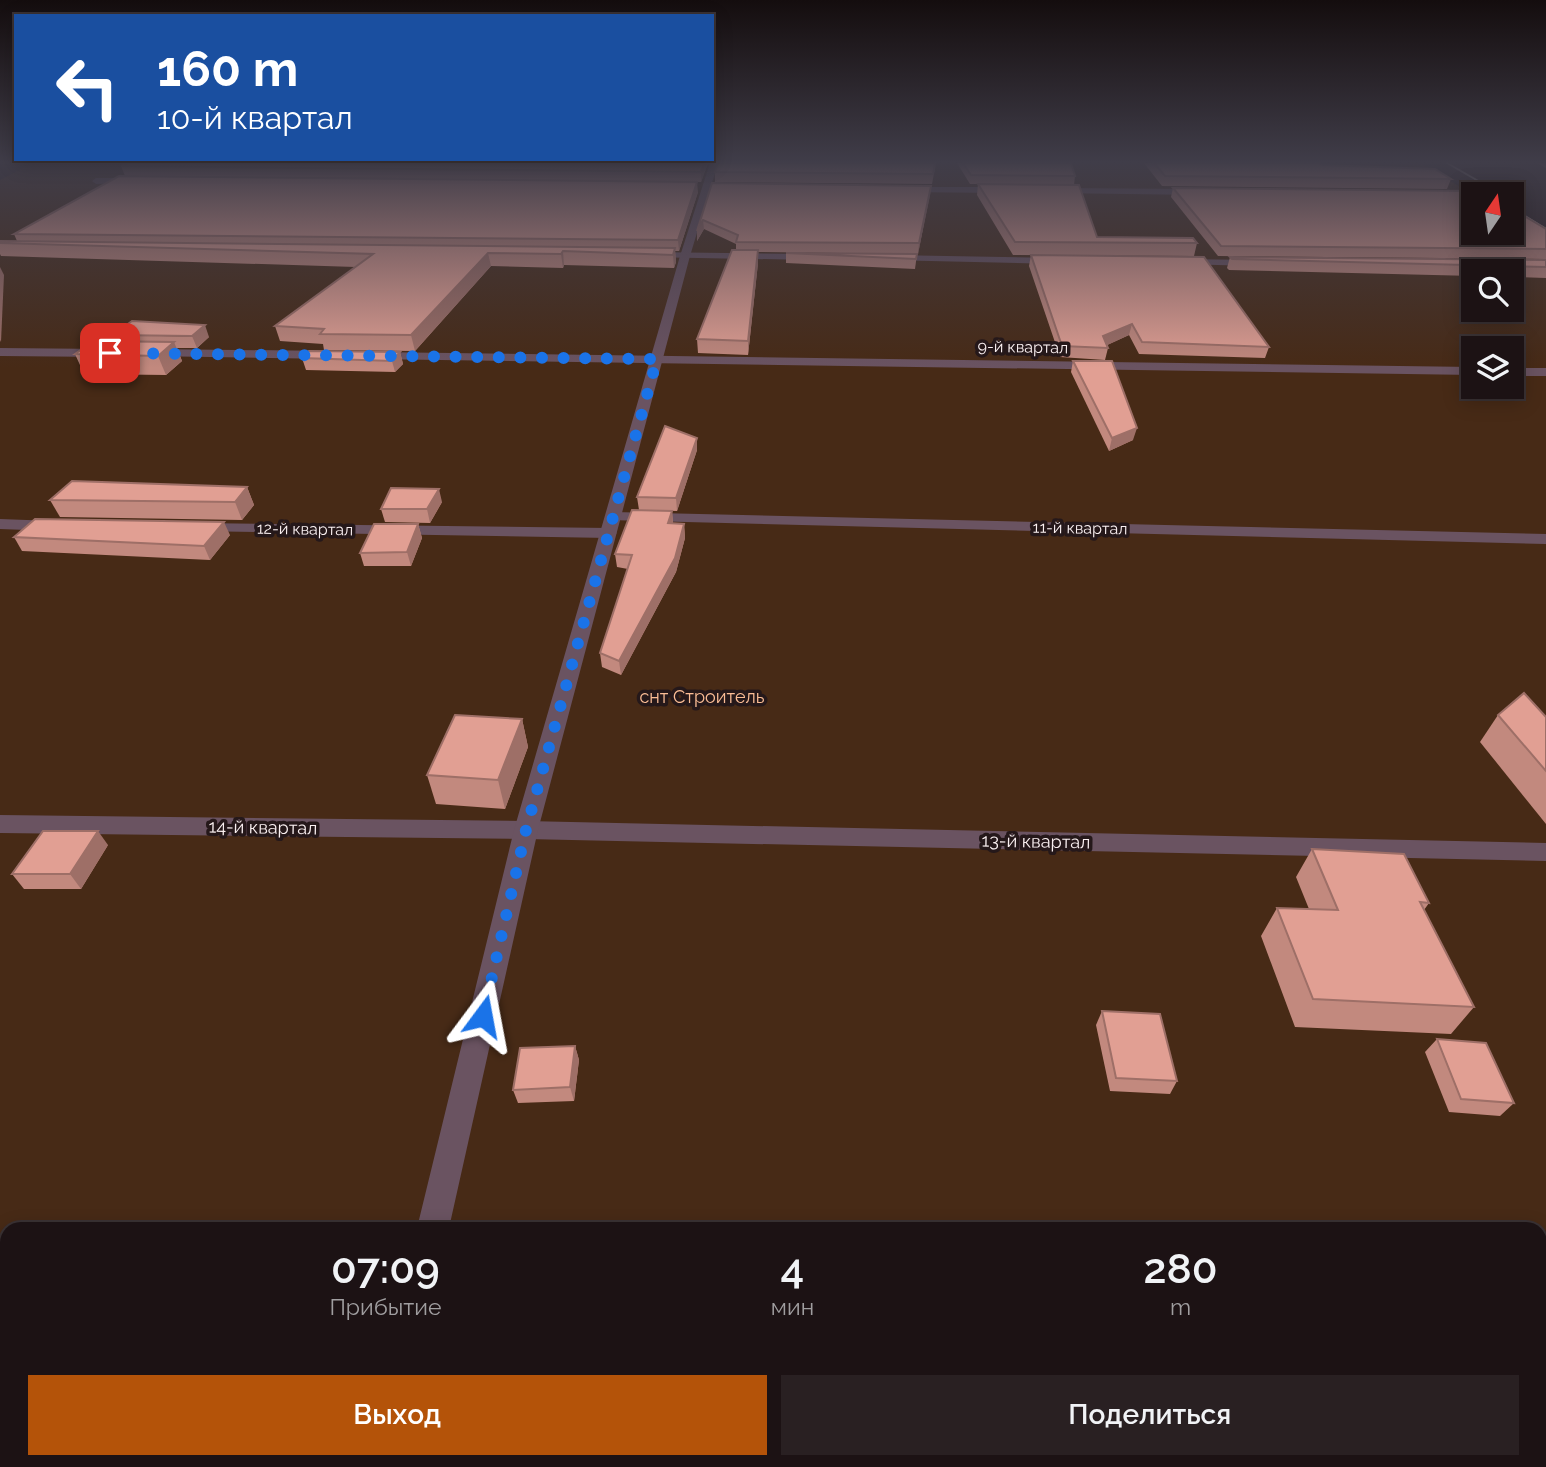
<!DOCTYPE html>
<html lang="ru">
<meta charset="utf-8">
<style>
body{margin:0;font-family:Raleway,sans-serif;background:#292022;color:#f1f3f6;height:100vh;display:flex;flex-direction:column;font-size:26px;white-space:nowrap}
*{box-sizing:border-box;margin:0}
p{font-size:23px;color:#a09ea0}
.icon{flex:none;width:38px;height:38px;fill:none;stroke:currentColor;stroke-width:2;stroke-linecap:round;stroke-linejoin:round}
.map{position:relative;flex:1;overflow:hidden}
.details{position:absolute;left:0px;top:1222px;width:1547px;height:247px;display:flex;flex-direction:column;background:#1c1214;border-radius:21px 21px 0 0;box-shadow:0 4px 18px #0003,0 0 0 2px #3a3234}
.details>*{flex:none}
.banner{position:absolute;left:14px;top:14px;width:700px;height:147px;border-radius:0px;box-shadow:0 4px 18px #0003,0 0 0 2px #3a3234;background:#1a4fa0;color:#fff;overflow:hidden}
.needle{width:46px;rotate:13deg}
.tools{position:absolute;left:1461px;top:182px;display:grid;gap:14px}
.tools a{display:grid;place-items:center;width:63px;height:63px;border-radius:0px;background:#1c1214;box-shadow:0 4px 18px #0003,0 0 0 2px #3a3234;font-size:35px}
.pin{position:absolute;display:grid;place-items:center;width:60px;height:60px;color:#fff;margin:-30px;border-radius:14px;box-shadow:0 4px 10px #0006}
.me{position:absolute;width:77px;margin:-38px;rotate:13deg;stroke-linejoin:round;filter:drop-shadow(0 0 5px #0008)}
.turn{display:flex;align-items:center;gap:24px;height:147px;padding:0 28px;font-size:32px}
.turn .icon{width:91px;height:91px;stroke-width:2.5}
.turn b{display:block;font-size:49px;line-height:60px}
.eta{display:flex;justify-content:space-evenly;align-items:center;height:119px;text-align:center}
.eta b{font-size:42px;font-weight:600;line-height:49px}
.cta{display:flex;gap:14px;margin-top:auto;padding:14px 28px}
.cta a{flex:1;height:80px;border-radius:0px;background:#b45309;color:#fff;font-size:28px;font-weight:600;line-height:80px;text-align:center}
.cta a+a{background:#292022;color:#f1f3f6}
.map>svg:first-child{display:block}
.green{fill:#472a16;fill-rule:evenodd}
.lines{fill:none;stroke-linecap:round;stroke-linejoin:round}
.lane{fill:#6a5361;fill-rule:evenodd}
.street{fill:#6a5361;fill-rule:evenodd}
.secondary{fill:#977288;fill-rule:evenodd}
.tram{stroke:#aca1a2;stroke-width:2}
.wall{fill:#c2897e}
.shaded-wall{fill:#9e6f67}
.building{fill:#e19f93;stroke:#9e6f67;stroke-width:2}
.route{stroke:#1a73e8;stroke-width:12;stroke-dasharray:0 21.6}
.labels{text-anchor:middle;dominant-baseline:central;stroke-width:7;stroke-linejoin:round;paint-order:stroke}
.far-street-label{font-size:16px;fill:#faf0f1;stroke:#25181a}
.park-label{font-size:18px;fill:#fbbd95;stroke:#25181a}
.street-label{font-size:18px;fill:#faf0f1;stroke:#25181a}
</style>
<div class="map">
<svg width="1546" height="1467" viewBox="0 0 1546 1467">
<rect width="100%" height="100%" fill="#25181a"/>
<path class="green" d="M33,163H1421L1473,195L1474,233H1512L1546,239V1467H0V180ZM1474,271H1512V310H1474ZM1474,348H1512V387H1474ZM7,1228H1540V1461H7Z"/>
<g class="lines">
<g class="lane">
<polygon points="137,178 140,179 140,183 96,184 92,181 96,178"/>
<polygon points="898,187 1005,187 1009,190 1005,193 901,192 897,189"/>
<polygon points="1055,188 1201,189 1205,192 1201,195 1052,193 1051,191"/>
<polygon points="649,252 812,254 817,257 812,260 645,257 644,255"/>
<polygon points="890,255 1057,258 1062,261 1057,264 886,260 886,256"/>
<polygon points="1181,259 1257,260 1262,263 1257,266 1177,264 1177,260"/>
<polygon points="0,348 107,349 113,353 107,357 0,356"/>
<polygon points="153,349 334,351 340,355 334,359 149,356 147,353"/>
<polygon points="373,352 1474,367 1474,375 369,359 367,356"/>
<rect x="1512" y="368" width="34" height="8"/>
<polygon points="614,512 1546,534 1546,544 608,520 606,517 608,514"/>
<polygon points="0,519 54,521 62,526 54,531 0,529"/>
<polygon points="199,523 609,528 617,533 609,538 193,531 191,528 193,525"/>
<polygon points="0,815 526,821 1546,843 1546,861 526,839 0,833"/>
</g>
<g class="street">
<polygon points="710,163 718,163 690,256 538,830 449,1228 417,1228 514,830 680,256"/>
<polygon points="360,1461 398,1461 397,1467 359,1467"/>
</g>
<polygon class="secondary" points="1537,163 1546,163 1546,168"/>
<g class="tram">
<polyline points="1447,163 1501,194"/>
<polyline points="1512,208 1546,229"/>
</g>
</g>
<g class="wall">
<polygon points="708,163 701,182 125,176 121,166"/>
<polygon points="718,163 936,163 932,184 715,182 715,172"/>
<polygon points="957,163 1071,163 1075,176 1074,185 1097,237 1197,243 1194,256 1013,255 977,195 978,184 970,184"/>
<polygon points="1144,163 1320,163 1322,165 1451,179 1447,189 1162,186"/>
<polygon points="712,183 931,186 918,254 758,252 758,263 748,355 698,353 697,339 736,250 736,244 704,229 697,241 697,231"/>
<polygon points="1173,188 1474,233 1546,229 1546,259 1218,256 1171,197"/>
<polygon points="698,192 679,251 675,251 676,262 674,268 564,265 563,268 491,266 415,351 324,350 323,344 280,341 275,326 356,267 1,256 0,254 0,241 17,241 14,234"/>
<polygon points="786,253 917,254 915,269 786,263"/>
<polygon points="1031,255 1269,347 1265,358 1139,354 1129,335 1107,345 1108,348 1105,360 1060,357 1029,266"/>
<polygon points="1230,257 1546,260 1546,278 1512,277 1512,271 1474,271 1474,276 1229,270 1227,268"/>
<polygon points="113,335 209,337 197,348 177,348 182,361 166,375 84,374 75,354 116,341"/>
<polygon points="400,352 403,364 395,372 306,370 302,358"/>
<polygon points="1073,361 1133,440 1109,451 1071,372"/>
<polygon points="697,438 697,450 677,511 639,510 637,497"/>
<polygon points="247,487 254,505 242,520 60,517 50,500"/>
<polygon points="442,502 430,523 385,522 381,509"/>
<polygon points="672,511 673,524 684,524 685,538 676,572 621,675 602,667 600,653 628,569 617,567 615,554"/>
<polygon points="418,524 422,538 411,566 364,566 360,553"/>
<polygon points="230,535 210,560 22,551 14,537"/>
<polygon points="1498,715 1546,717 1546,824 1480,742"/>
<polygon points="522,719 528,747 505,809 436,804 427,775"/>
<polygon points="108,845 81,889 24,889 12,874"/>
<polygon points="1312,849 1429,903 1424,910 1474,1007 1451,1034 1295,1027 1261,936 1277,908 1309,909 1296,877"/>
<polygon points="1102,1011 1177,1081 1170,1094 1110,1091 1096,1025"/>
<polygon points="1437,1039 1514,1103 1500,1116 1449,1112 1425,1052"/>
<polygon points="575,1046 579,1060 574,1101 518,1103 513,1090"/>
<polygon points="1540,1368 1546,1368 1546,1467 1544,1467 1540,1457"/>
<polygon points="1061,1461 1149,1461 1150,1467 1062,1467"/>
</g>
<g class="shaded-wall">
<polygon points="704,163 708,163 701,182 701,172"/>
<polygon points="697,182 698,192 679,251 678,240"/>
<polygon points="931,186 930,195 918,254 919,243"/>
<polygon points="703,220 704,229 697,241 697,231"/>
<polygon points="675,248 676,262 674,268 673,255"/>
<polygon points="758,250 758,263 748,355 748,341"/>
<polygon points="563,251 564,265 563,268 561,254"/>
<polygon points="488,253 491,266 415,351 411,335"/>
<polygon points="0,267 4,275 1,342 0,340"/>
<polygon points="1132,324 1129,335 1101,348 1103,336"/>
<polygon points="205,325 209,337 197,348 192,336"/>
<polygon points="174,342 182,361 166,375 158,356"/>
<polygon points="400,352 403,364 395,372 392,361"/>
<polygon points="1137,428 1133,440 1109,451 1112,438"/>
<polygon points="697,438 697,450 677,511 676,498"/>
<polygon points="247,487 254,505 242,520 235,502"/>
<polygon points="439,489 442,502 430,523 427,509"/>
<polygon points="672,511 673,524 668,523"/>
<polygon points="224,522 230,535 210,560 204,546"/>
<polygon points="418,524 422,538 411,566 407,552"/>
<polygon points="684,524 685,538 676,572 621,675 619,661"/>
<polygon points="522,719 528,747 505,809 498,780"/>
<polygon points="98,831 108,845 81,889 70,874"/>
<polygon points="575,1046 579,1060 574,1101 570,1087"/>
<polygon points="0,1339 7,1343 7,1367 0,1379"/>
</g>
<g class="building">
<polygon points="128,163 704,163 701,172 121,166"/>
<polygon points="718,163 935,163 933,174 715,172"/>
<polygon points="963,163 1071,163 1075,176 971,175"/>
<polygon points="1154,163 1320,163 1322,165 1435,169 1451,179 1165,176"/>
<polygon points="119,176 697,182 678,240 14,234"/>
<polygon points="712,183 931,186 919,243 736,242 738,235 703,220 697,231"/>
<polygon points="978,184 1079,185 1097,237 1193,238 1197,243 1015,242"/>
<polygon points="1173,188 1472,191 1477,194 1474,194 1474,233 1512,233 1512,211 1516,211 1546,229 1546,249 1221,246"/>
<polygon points="0,241 675,248 673,255 563,251 561,254 488,253 411,335 320,334 324,329 275,326 373,254 0,243"/>
<polygon points="732,250 758,250 748,341 697,339"/>
<polygon points="786,253 917,254 916,259"/>
<polygon points="1031,255 1204,257 1269,347 1142,342 1132,324 1103,336 1108,348 1062,346"/>
<polygon points="1230,257 1546,260 1546,267 1232,259"/>
<polygon points="132,321 205,325 192,336 113,335"/>
<polygon points="93,341 174,342 158,356 75,354"/>
<polygon points="309,351 400,352 392,361 302,358"/>
<polygon points="1073,361 1112,361 1137,428 1112,438"/>
<polygon points="665,426 697,438 676,498 637,497"/>
<polygon points="72,481 247,487 235,502 50,500"/>
<polygon points="391,488 439,489 427,509 381,509"/>
<polygon points="632,510 672,511 668,523 684,524 675,558 619,661 600,653 632,555 615,554"/>
<polygon points="35,519 224,522 204,546 14,537"/>
<polygon points="374,524 418,524 407,552 360,553"/>
<polygon points="1524,693 1546,717 1546,771 1498,715"/>
<polygon points="455,715 522,719 498,780 427,775"/>
<polygon points="43,831 98,831 70,874 12,874"/>
<polygon points="1312,849 1404,854 1429,903 1420,902 1474,1007 1313,999 1277,908 1338,910"/>
<polygon points="1102,1011 1160,1014 1177,1081 1116,1078"/>
<polygon points="1437,1039 1486,1043 1514,1103 1461,1099"/>
<polygon points="575,1046 570,1087 513,1090 520,1048"/>
<polygon points="1540,1368 1546,1368 1546,1421 1540,1407"/>
<rect x="814" y="1461" width="60" height="6"/>
<polygon points="1069,1461 1149,1461 1150,1467 1070,1467"/>
</g>
<linearGradient id="sky" x2="0" y2="1"><stop stop-color="#140d0e"/><stop offset="0.44" stop-color="#403d49"/><stop offset="1" stop-color="#403d49" stop-opacity="0"/></linearGradient>
<rect width="1546" height="368" fill="url(#sky)"/>
<g class="lines">
<polyline class="route" points="110,353 657,359 526,830 483,1016"/>
</g>
<g class="labels">
<g class="far-street-label">
<text transform="translate(1023 347) rotate(1)">9-й квартал</text>
<text transform="translate(1080 528) rotate(1)">11-й квартал</text>
<text transform="translate(305 529) rotate(1)">12-й квартал</text>
</g>
<g class="park-label">
<text x="702" y="696">снт Строитель</text>
</g>
<g class="street-label">
<text transform="translate(263 827) rotate(1)">14-й квартал</text>
<text transform="translate(1036 841) rotate(1)">13-й квартал</text>
</g>
</g>
</svg>
<div class="tools">
<a><svg class="needle" viewBox="-14 -14 28 28"><path d="M0-13l5 13h-10z" fill="#e53935"/><path d="M0 13l5-13h-10z" fill="#a09ea0"/></svg></a>
<a><svg class="icon" aria-label="search" viewBox="0 0 24 24"><circle cx="10" cy="10" r="6"/><path d="M15 15l6 6"/></svg></a>
<a><svg class="icon" aria-label="layers" viewBox="0 0 24 24"><path d="M12 4l9 5-9 5-9-5zM3 14l9 5 9-5"/></svg></a>
</div>
<div class="pin" style="left:110px;top:353px;background:#d93025"><svg class="icon" aria-label="arrive" viewBox="0 0 24 24"><path d="M6 21V4h12l-3 4 3 4H6"/></svg></div>
<svg class="me" style="left:483px;top:1016px" viewBox="-20 -20 40 40"><path d="M0-17L14 15 0 8-14 15z" fill="#1a73e8" stroke="#fff" stroke-width="4"/></svg>
<div class="banner">
<div class="turn"><svg class="icon" aria-label="left" viewBox="0 0 24 24"><path d="M17 20v-9H6M10 6l-5 5 5 5"/></svg><div><b>160 m</b>10-й квартал</div></div>
</div>
<section class="details">
<div class="eta">
<div><b>07:09</b><p>Прибытие</p></div>
<div><b>4</b><p>мин</p></div>
<div><b>280</b><p>m</p></div>
</div>
<div class="cta"><a>Выход</a><a>Поделиться</a></div>
</section>
</div>
